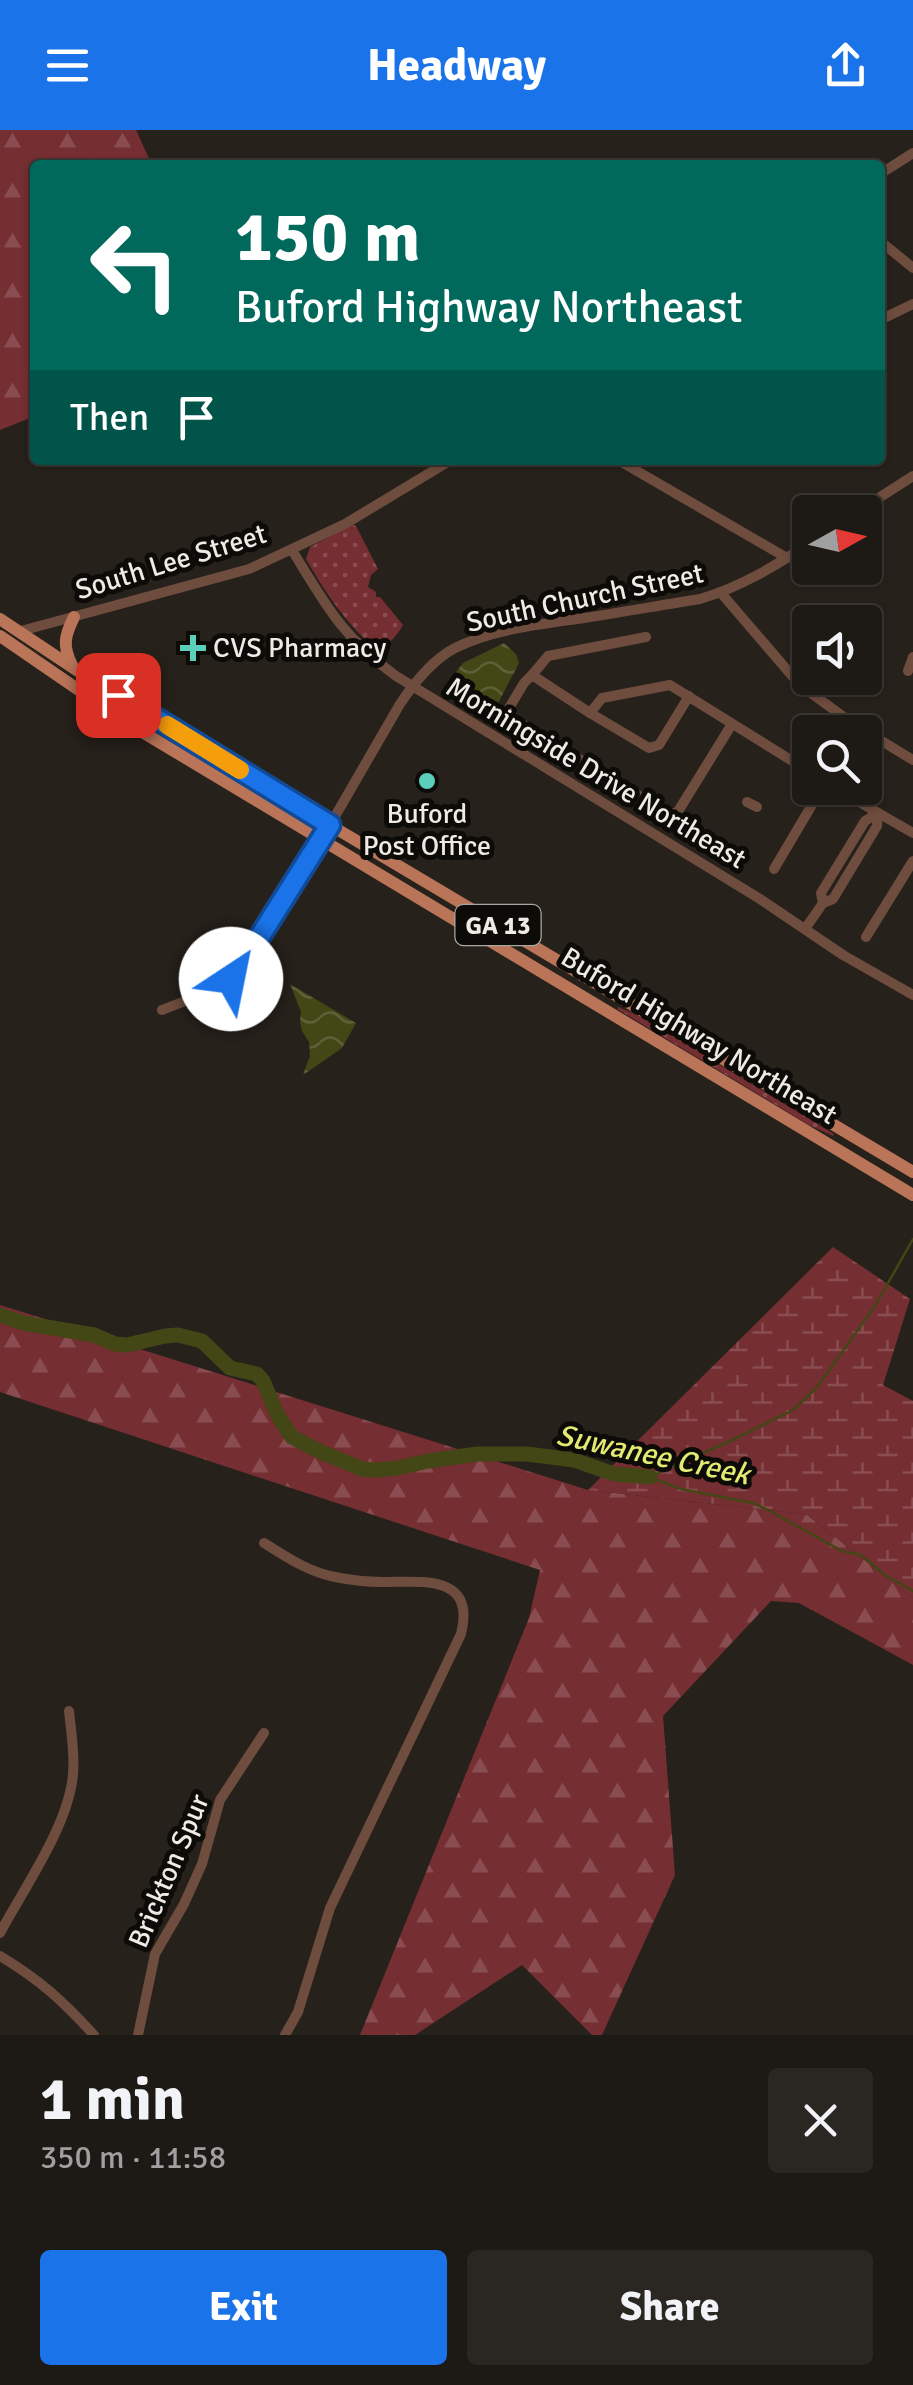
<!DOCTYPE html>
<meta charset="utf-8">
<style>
body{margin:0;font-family:Signika,sans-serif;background:#2a2622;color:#f1f3f6;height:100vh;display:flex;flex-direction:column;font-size:38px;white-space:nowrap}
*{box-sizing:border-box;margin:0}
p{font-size:32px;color:#a0a0a0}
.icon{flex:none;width:55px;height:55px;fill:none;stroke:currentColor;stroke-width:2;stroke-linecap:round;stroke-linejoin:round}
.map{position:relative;height:1905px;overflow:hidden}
.drawer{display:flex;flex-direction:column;background:#1d1914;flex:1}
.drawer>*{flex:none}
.top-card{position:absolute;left:30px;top:30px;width:855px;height:305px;border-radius:10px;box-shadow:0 2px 8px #0004,0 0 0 2px #3b3834;background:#00695c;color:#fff;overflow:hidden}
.needle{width:65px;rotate:82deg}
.tools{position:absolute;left:792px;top:365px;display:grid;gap:20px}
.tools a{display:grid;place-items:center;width:90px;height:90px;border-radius:10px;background:#1d1914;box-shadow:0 2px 8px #0004,0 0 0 2px #3b3834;font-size:50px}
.pin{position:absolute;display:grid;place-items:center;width:85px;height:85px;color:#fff;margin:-42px;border-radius:20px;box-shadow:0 5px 15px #0006}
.me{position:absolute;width:110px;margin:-55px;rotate:34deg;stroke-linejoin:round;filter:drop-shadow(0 0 8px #0008)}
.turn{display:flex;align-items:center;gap:35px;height:210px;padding:0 40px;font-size:45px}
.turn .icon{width:130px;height:130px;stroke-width:2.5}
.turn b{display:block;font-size:70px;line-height:85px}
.then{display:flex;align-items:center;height:95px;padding:0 40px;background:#0003;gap:20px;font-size:38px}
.round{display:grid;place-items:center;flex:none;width:105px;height:105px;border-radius:10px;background:#2a2622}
.head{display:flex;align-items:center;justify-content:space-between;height:170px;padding:0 40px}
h1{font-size:60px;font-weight:800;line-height:75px}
.cta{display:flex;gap:20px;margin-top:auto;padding:20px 40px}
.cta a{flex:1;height:115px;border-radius:10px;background:#1a73e8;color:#fff;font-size:40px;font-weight:800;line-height:115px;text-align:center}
.cta a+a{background:#2a2622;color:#f1f3f6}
header{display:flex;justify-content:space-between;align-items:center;height:130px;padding:0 40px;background:#1a73e8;color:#fff;font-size:45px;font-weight:800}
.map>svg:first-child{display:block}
.grass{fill:url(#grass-dots)}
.forest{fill:url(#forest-firs)}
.wetland{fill:url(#wetland-marsh)}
.water{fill:url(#water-waves)}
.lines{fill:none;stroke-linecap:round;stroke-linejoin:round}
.stream{stroke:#434615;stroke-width:2.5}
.river{stroke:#434615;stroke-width:15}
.minor{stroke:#6e4c3e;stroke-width:10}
.major{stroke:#ba7458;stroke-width:12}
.route-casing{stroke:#114b97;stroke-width:25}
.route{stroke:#1a73e8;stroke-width:18}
.slow{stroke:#f59e0b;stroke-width:18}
.poi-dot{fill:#5bcebc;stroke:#0d0b08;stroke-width:4}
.labels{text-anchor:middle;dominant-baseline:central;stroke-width:10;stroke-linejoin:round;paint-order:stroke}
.shield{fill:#0d0b08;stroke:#aaa7a3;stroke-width:2.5}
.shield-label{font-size:25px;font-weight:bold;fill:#eeeae6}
.street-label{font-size:28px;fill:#eeeae6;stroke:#0d0b08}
.poi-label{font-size:28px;fill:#eeeae6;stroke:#0d0b08;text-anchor:start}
.water-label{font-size:30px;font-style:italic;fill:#e3ea71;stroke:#0d0b08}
</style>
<header><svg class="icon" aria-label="menu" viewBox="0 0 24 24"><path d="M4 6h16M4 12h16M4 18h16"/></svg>Headway<svg class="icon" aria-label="share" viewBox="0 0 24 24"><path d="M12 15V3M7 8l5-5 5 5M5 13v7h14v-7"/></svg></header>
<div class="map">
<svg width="913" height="1905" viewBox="0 0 913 1905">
<defs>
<pattern id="grass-dots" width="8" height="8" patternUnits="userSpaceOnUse" patternTransform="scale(2.5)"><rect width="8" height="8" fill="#752e32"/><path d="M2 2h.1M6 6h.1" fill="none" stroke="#894c50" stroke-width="1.8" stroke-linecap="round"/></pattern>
<pattern id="forest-firs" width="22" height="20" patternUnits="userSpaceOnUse" patternTransform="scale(2.5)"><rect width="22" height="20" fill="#752e32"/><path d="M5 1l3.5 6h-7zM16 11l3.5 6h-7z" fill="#894c50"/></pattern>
<pattern id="wetland-marsh" width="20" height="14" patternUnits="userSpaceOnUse" patternTransform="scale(2.5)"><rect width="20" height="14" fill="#752e32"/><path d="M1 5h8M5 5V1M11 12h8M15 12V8" fill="none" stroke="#894c50"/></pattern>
<pattern id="water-waves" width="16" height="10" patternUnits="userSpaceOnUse" patternTransform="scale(2.5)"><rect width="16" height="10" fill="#434615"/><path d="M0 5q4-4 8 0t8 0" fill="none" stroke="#5e6137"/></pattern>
</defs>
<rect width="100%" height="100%" fill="#27211b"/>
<g class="grass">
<path d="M352,395L356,396L378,439L371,445L368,457L376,462V467H380L403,495C397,505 388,517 376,520C346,493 326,464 306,429L310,417Z"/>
<polygon points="618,877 640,886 834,1004 833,1006 809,995 617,879"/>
</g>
<g class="forest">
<polygon points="0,0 136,0 152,35 35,35 35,286 0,300"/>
<polygon points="0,1175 588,1360 806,1384 913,1468 913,1535 799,1473 771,1471 663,1586 675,1745 602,1905 592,1905 522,1835 415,1905 360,1905 529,1488 540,1440 0,1262"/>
</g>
<polygon class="wetland" points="833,1117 910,1169 883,1255 913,1271 913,1468 806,1384 588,1360"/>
<g class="water">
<path d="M504,513L516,524L519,533L495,579L490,584C473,572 457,564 456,542L463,533Z"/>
<polygon points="290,854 356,893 342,918 303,945 310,926 309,912 302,901 300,891 301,882"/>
</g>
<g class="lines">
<g class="stream">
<polyline points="650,1347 741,1306 793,1280 803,1271 817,1257 875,1176 913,1109"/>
<polyline points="652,1348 681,1359 753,1373 766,1379 842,1421 861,1425 885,1445 913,1461"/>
</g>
<polyline class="river" points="0,1185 23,1193 94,1205 115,1214 127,1215 165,1206 178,1205 202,1211 230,1238 257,1244 263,1251 278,1286 292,1307 321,1322 362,1339 375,1340 397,1338 428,1331 477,1324 527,1324 574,1330 614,1344 650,1347"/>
<g class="minor">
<polyline points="880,44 913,23"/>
<polyline points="880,111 913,138"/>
<polyline points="880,190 913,174"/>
<polyline points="618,330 787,428"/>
<polyline points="857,382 913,346"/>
<path d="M292,420C325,474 342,507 396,546L760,769L843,825L913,865"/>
<polyline points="721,463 800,555 852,593 913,630"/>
<polyline points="21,501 249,439 345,394 451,330"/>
<polyline points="646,507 548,526 532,545 590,583 602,568 670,555 810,642"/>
<polyline points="908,541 913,527"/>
<polyline points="532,545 524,553 509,578 514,589 667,683 677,683 732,594"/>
<polyline points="590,583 649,618 659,615 689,566"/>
<polyline points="835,658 913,703"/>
<polyline points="747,672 757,677"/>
<polyline points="774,739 822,658"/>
<polyline points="805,799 823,773 833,769 877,696 878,683 865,691 821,763 823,773"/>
<polyline points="866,807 913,731"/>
<path d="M162,880C189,869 220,861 240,839L330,695L400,574C414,553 432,530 455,518C493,499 542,494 584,488C623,482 662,475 700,469C741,457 775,436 810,413"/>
<path d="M264,1413C287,1427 308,1442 335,1447C350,1450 367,1452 382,1452C422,1452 476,1444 461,1504L330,1778L298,1882L285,1905"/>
<path d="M0,1803C24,1758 69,1695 73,1644C75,1624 71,1601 69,1581"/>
<path d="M0,1826C40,1850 63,1871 94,1905"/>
<polyline points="138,1905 155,1824 184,1774 202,1734 220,1670 264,1603"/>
</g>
<g class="major">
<polyline points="0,489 84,545 330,695 913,1042"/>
<polyline points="0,506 124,591 913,1065"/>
<path d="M72,535C62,516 65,505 74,487"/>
</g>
</g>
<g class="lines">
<g class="route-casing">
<polyline id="route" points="118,565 330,695 240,838 231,849"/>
</g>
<use href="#route" class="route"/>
<polyline class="slow" points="167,595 240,640"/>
</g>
<g class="poi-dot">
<path d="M188 503h10v10h10v10h-10v10h-10v-10h-10v-10h10z"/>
<circle cx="427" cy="651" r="10"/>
</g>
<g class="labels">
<rect class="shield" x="455.5" y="775" width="85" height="40" rx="8"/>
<g class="shield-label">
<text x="498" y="795">GA 13</text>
</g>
<g class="street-label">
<text transform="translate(171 432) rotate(-17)">South Lee Street</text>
<text transform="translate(585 468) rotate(-12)">South Church Street</text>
<text transform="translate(596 643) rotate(31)">Morningside Drive Northeast</text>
<text transform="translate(699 906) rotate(31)">Buford Highway Northeast</text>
<text transform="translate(169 1741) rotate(-67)">Brickton Spur</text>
</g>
<g class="poi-label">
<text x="213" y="518">CVS Pharmacy</text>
<text x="427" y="684" text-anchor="middle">Buford<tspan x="427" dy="32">Post Office</tspan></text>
</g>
<g class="water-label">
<text transform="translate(653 1325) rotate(12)">Suwanee Creek</text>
</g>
</g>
</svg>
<div class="tools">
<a><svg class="needle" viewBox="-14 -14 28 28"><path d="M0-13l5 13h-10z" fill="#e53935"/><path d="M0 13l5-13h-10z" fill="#a0a0a0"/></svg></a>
<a><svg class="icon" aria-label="sound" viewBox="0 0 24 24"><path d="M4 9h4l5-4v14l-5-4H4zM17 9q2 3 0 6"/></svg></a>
<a><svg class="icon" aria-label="search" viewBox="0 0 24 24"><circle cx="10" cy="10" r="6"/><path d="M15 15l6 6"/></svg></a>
</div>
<div class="pin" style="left:118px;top:565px;background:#d93025"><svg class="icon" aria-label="arrive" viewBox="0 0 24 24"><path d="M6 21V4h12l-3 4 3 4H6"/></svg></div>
<svg class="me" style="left:231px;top:849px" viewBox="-20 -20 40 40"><circle r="19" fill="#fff"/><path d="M0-13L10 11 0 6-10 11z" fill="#1a73e8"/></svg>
<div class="top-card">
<div class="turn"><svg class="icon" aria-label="left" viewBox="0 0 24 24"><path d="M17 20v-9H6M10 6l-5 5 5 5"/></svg><div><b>150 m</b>Buford Highway Northeast</div></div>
<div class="then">Then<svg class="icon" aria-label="arrive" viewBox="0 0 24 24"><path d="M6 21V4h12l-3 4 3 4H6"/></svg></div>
</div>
</div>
<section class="drawer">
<div class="head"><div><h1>1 min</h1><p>350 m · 11:58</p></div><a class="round"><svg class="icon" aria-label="close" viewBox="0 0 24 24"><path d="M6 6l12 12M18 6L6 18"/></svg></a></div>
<div class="cta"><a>Exit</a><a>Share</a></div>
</section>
